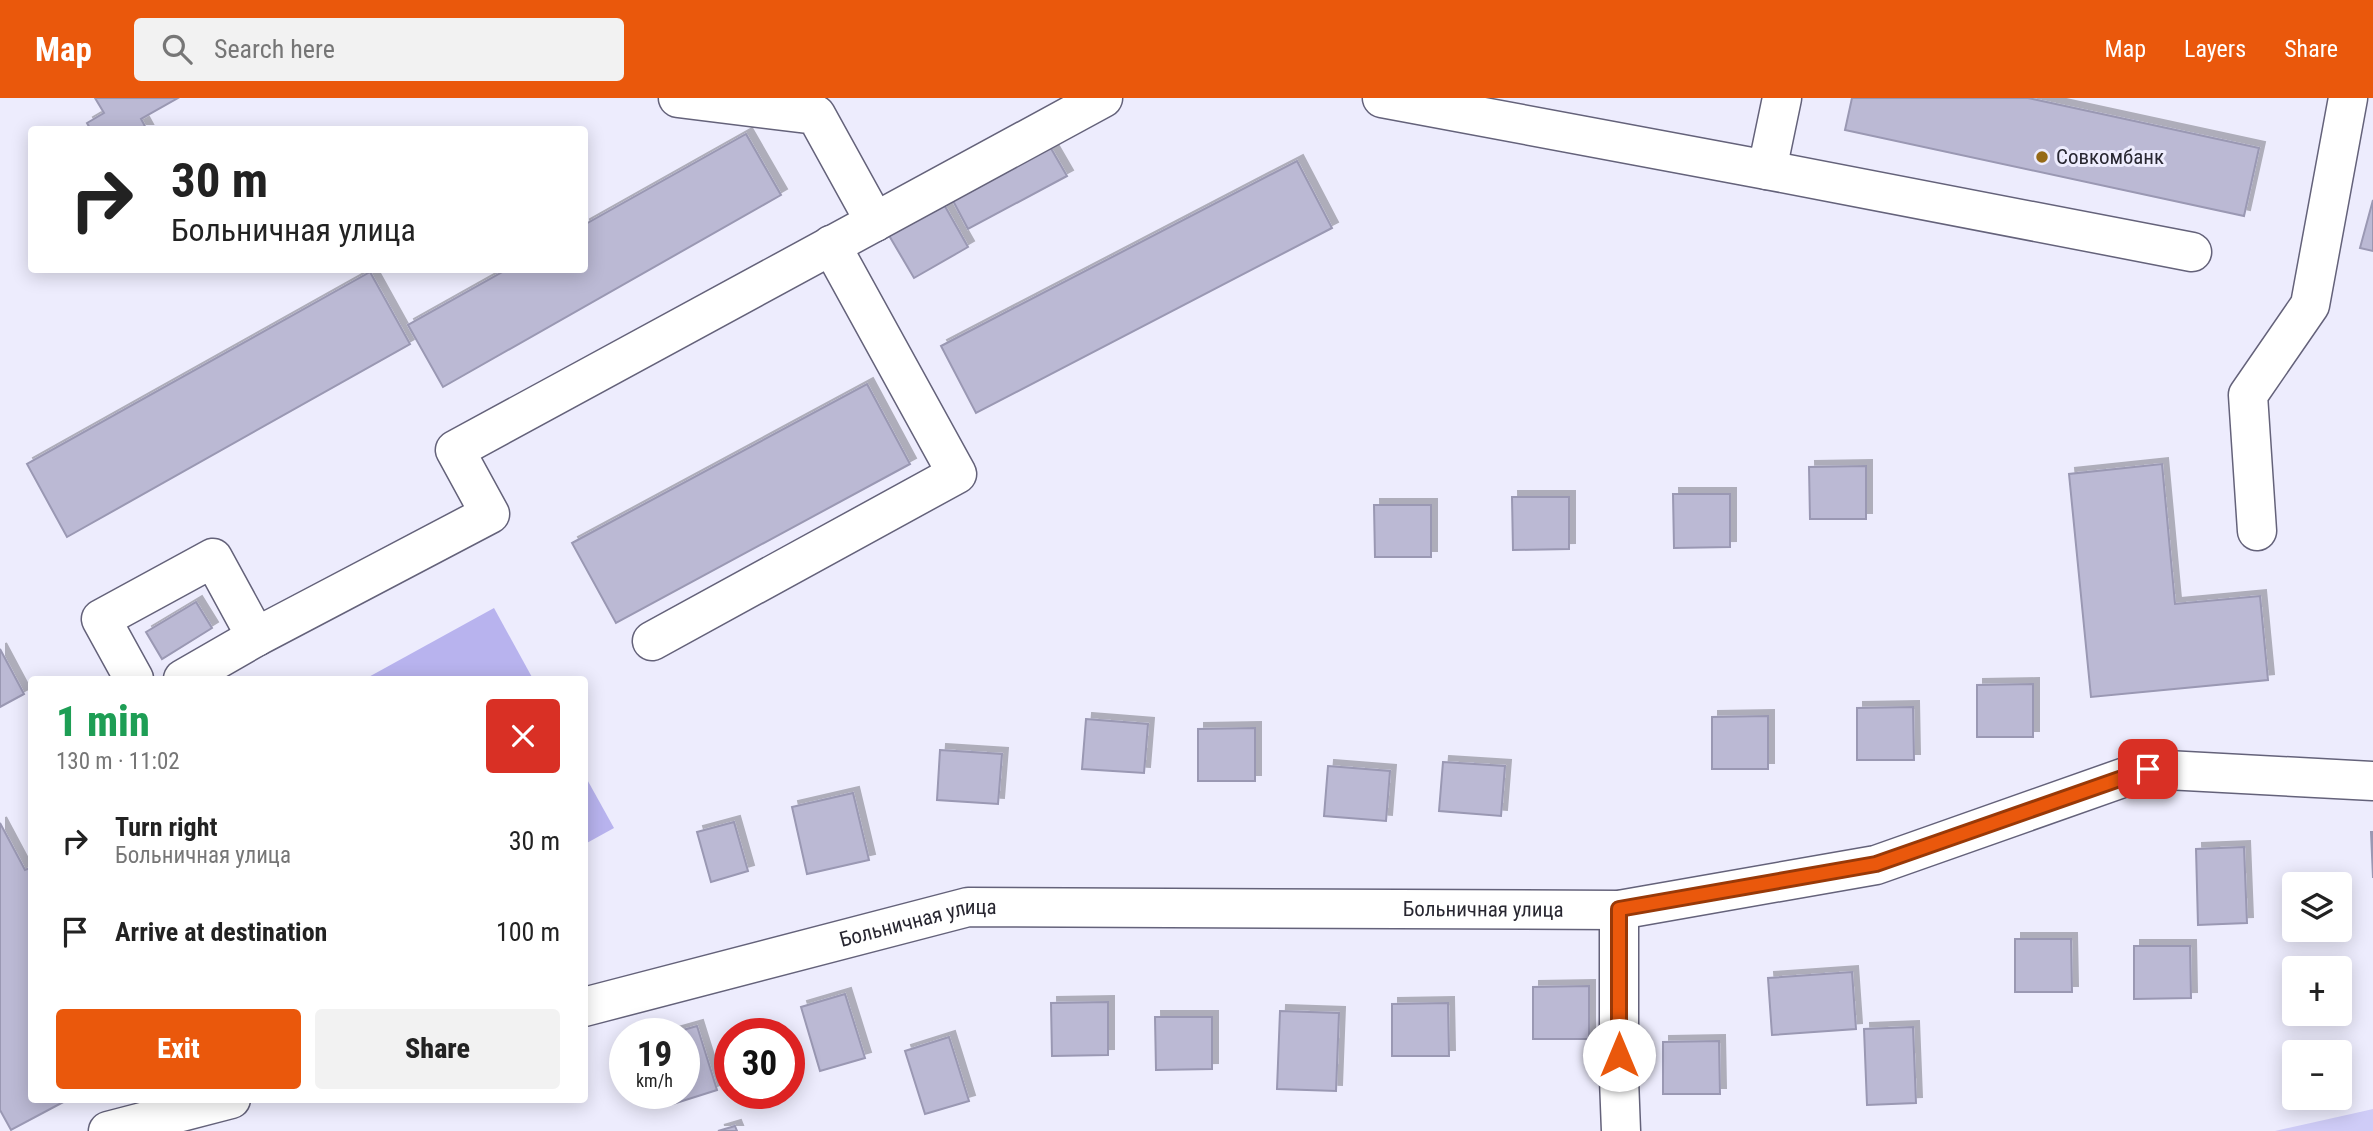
<!DOCTYPE html>
<meta charset="utf-8">
<style>
body{margin:0;font-family:"Roboto Condensed",sans-serif;background:#f2f2f2;color:#222;height:100vh;display:flex;flex-direction:column;font-size:26px;white-space:nowrap}
*{box-sizing:border-box;margin:0}
p{font-size:23px;color:#767676}
.icon{flex:none;width:38px;height:38px;fill:none;stroke:currentColor;stroke-width:2;stroke-linecap:round;stroke-linejoin:round}
.map{position:relative;flex:1;overflow:hidden}
.sheet{position:absolute;left:28px;top:578px;width:560px;height:427px;display:flex;flex-direction:column;background:#fff;border-radius:7px;box-shadow:0 4px 18px #0003}
.sheet>*{flex:none}
.top-card{position:absolute;left:28px;top:28px;width:560px;height:147px;border-radius:7px;box-shadow:0 4px 18px #0003;background:#fff;color:#222;overflow:hidden}
.fabs{position:absolute;left:2282px;top:774px;display:grid;gap:14px}
.fabs a{display:grid;place-items:center;width:70px;height:70px;border-radius:7px;background:#fff;box-shadow:0 4px 18px #0003;font-size:35px}
.speed{position:absolute;left:609px;top:920px;display:flex;gap:14px;font-size:35px;font-weight:700;text-align:center}
.speed>*{display:grid;place-content:center;width:91px;height:91px;border-radius:50%;background:#fff;box-shadow:0 4px 18px #0003;line-height:1}
.speed small{font-size:18px;font-weight:400}
.speed .limit{border:10px solid #d22;background:#fff;color:#111}
.pin{position:absolute;display:grid;place-items:center;width:60px;height:60px;color:#fff;margin:-30px;border-radius:14px;box-shadow:0 4px 10px #0006}
.me{position:absolute;width:77px;margin:-38px;rotate:0deg;stroke-linejoin:round;filter:drop-shadow(0 0 5px #0008)}
.turn{display:flex;align-items:center;gap:24px;height:147px;padding:0 28px;font-size:32px}
.turn .icon{width:91px;height:91px;stroke-width:2.5}
.turn b{display:block;font-size:49px;line-height:60px}
.round{display:grid;place-items:center;flex:none;width:74px;height:74px;border-radius:7px;background:#f2f2f2}
.head{display:flex;align-items:center;justify-content:space-between;height:119px;padding:0 28px}
h1{font-size:42px;font-weight:800;line-height:52px;color:#1e9e55}
.button{display:flex;gap:14px;margin-top:auto;padding:14px 28px}
.button a{flex:1;height:80px;border-radius:7px;background:#ea580c;color:#fff;font-size:28px;font-weight:800;line-height:80px;text-align:center}
.button a+a{background:#f2f2f2;color:#222}
ul{padding:0;list-style:none}
li{display:flex;align-items:center;gap:21px;height:91px;padding:0 28px}
li div{flex:1}
li b{display:block;font-size:26px}
li em{font-style:normal}
header{display:flex;align-items:center;gap:42px;box-sizing:border-box;height:98px;padding:0 35px;background:#ea580c;color:#fff}
header strong{font-size:33px}
nav{display:flex;gap:38px;margin-inline-start:auto;font-size:24px}
.search{width:490px;height:63px;background:#f2f2f2;display:flex;align-items:center;gap:18px;box-sizing:border-box;padding:0 24px;border-radius:7px;color:#767676;font-size:26px}
.map>svg:first-child{display:block}
.green{fill:#b8b3ee}
.water{fill:#cfccf7}
.building{fill:#bbb9d4;stroke:#9a98b3;stroke-width:2;filter:url(#shadow)}
.lines{fill:none;stroke-linecap:round;stroke-linejoin:round}
.minor-casing{stroke:#64627a;stroke-width:41}
.minor{stroke:#fff;stroke-width:38}
.route-casing{stroke:#983908;stroke-width:18}
.route{stroke:#ea580c;stroke-width:12}
.poi-dot{fill:#966a17;stroke:#edecfd;stroke-width:2.5}
.labels{text-anchor:middle;dominant-baseline:central;stroke-width:6;stroke-linejoin:round;paint-order:stroke}
.poi-label{font-size:21px;fill:#282731;stroke:#edecfd;text-anchor:start}
.street-label{font-size:21px;fill:#282731;stroke:#edecfd}
</style>
<header>
<strong>Map</strong>
<div class="search"><svg class="icon" aria-label="search" viewBox="0 0 24 24"><circle cx="10" cy="10" r="6"/><path d="M15 15l6 6"/></svg>Search here</div>
<nav><a>Map</a><a>Layers</a><a>Share</a></nav>
</header>
<div class="map">
<svg width="2373" height="1033" viewBox="0 0 2373 1033">
<defs>
<filter id="shadow"><feDropShadow dx="6" dy="-6" stdDeviation="0" flood-color="#0004"/></filter>
</defs>
<rect width="100%" height="100%" fill="#edecfd"/>
<g class="green">
<polygon points="494,510 533,581 365,581"/>
<polygon points="584,676 614,730 585,746 584,746"/>
</g>
<polygon class="water" points="2373,1011 2373,1033 2275,1033 2360,1014"/>
<g class="building">
<polygon points="95,0 178,0 141,21 147,32 91,32 87,25 104,15"/>
<polygon points="1852,0 2028,0 2259,50 2244,118 1845,32"/>
<polygon points="746,36 781,97 443,289 408,227 506,172 584,172 584,127"/>
<polygon points="1049,47 1067,78 968,131 951,99"/>
<polygon points="1297,63 1332,130 976,315 941,248"/>
<polygon points="2373,102 2373,153 2360,150"/>
<polygon points="942,103 968,149 914,180 887,134"/>
<polygon points="370,174 410,246 67,439 27,366"/>
<polygon points="867,286 910,366 616,525 572,445"/>
<polygon points="2162,366 2175,506 2260,498 2268,582 2091,599 2069,376"/>
<polygon points="1866,368 1866,421 1810,421 1809,369"/>
<polygon points="1673,396 1730,396 1730,449 1674,450"/>
<polygon points="1512,399 1569,399 1569,451 1513,452"/>
<polygon points="1374,407 1431,407 1431,459 1375,459"/>
<polygon points="196,504 212,530 162,561 146,534"/>
<polygon points="0,551 24,596 0,609"/>
<polygon points="2033,586 2033,639 1977,639 1977,587"/>
<polygon points="1913,609 1914,662 1857,662 1857,610"/>
<polygon points="1768,618 1768,671 1712,671 1712,619"/>
<polygon points="1086,621 1148,626 1144,675 1082,671"/>
<polygon points="1255,630 1255,683 1198,683 1198,631"/>
<polygon points="940,652 1002,656 998,706 937,702"/>
<polygon points="1443,664 1505,668 1501,718 1439,713"/>
<polygon points="1328,668 1390,673 1386,723 1324,718"/>
<polygon points="853,695 869,762 807,776 792,709"/>
<polygon points="734,724 748,773 711,784 697,734"/>
<polygon points="0,725 25,772 32,769 32,1001 69,1001 11,1032 0,1012"/>
<polygon points="2371,734 2373,734 2373,780"/>
<polygon points="2244,749 2247,825 2198,827 2196,751"/>
<polygon points="2015,841 2071,841 2072,894 2015,894"/>
<polygon points="2134,848 2190,848 2191,900 2134,901"/>
<polygon points="1852,874 1856,931 1772,937 1768,880"/>
<polygon points="1589,888 1589,941 1533,941 1533,889"/>
<polygon points="845,896 865,960 820,973 801,909"/>
<polygon points="1108,904 1108,957 1052,958 1051,905"/>
<polygon points="1448,905 1449,958 1392,958 1392,906"/>
<polygon points="1280,913 1339,915 1336,993 1277,991"/>
<polygon points="1155,919 1212,919 1212,971 1156,972"/>
<polygon points="697,928 717,992 673,1006 670,996 684,996 684,936 669,936"/>
<polygon points="1913,929 1916,1005 1867,1007 1864,931"/>
<polygon points="949,939 969,1003 925,1016 905,953"/>
<polygon points="1719,943 1720,996 1663,996 1663,944"/>
<polygon points="735,1028 737,1033 718,1033"/>
</g>
<g class="lines">
<g class="minor-casing">
<g id="minor">
<polyline points="678,0 816,17 875,124"/>
<polyline points="1382,0 1767,72 1782,0"/>
<polyline points="1767,72 2192,154"/>
<polyline points="2257,433 2248,297 2310,207 2348,0"/>
<polyline points="652,543 957,376 831,147"/>
<polyline points="134,581 101,521 213,460 256,539"/>
<polyline points="183,581 256,539 490,416 455,352 1103,0"/>
<polyline points="1619,812 1619,981 1621,1033"/>
<path id="s1" d="M584,909L968,809L1619,812L1876,767L2148,671L2373,683"/>
<polyline points="108,1033 231,1001"/>
</g>
</g>
<use href="#minor" class="minor"/>
</g>
<g class="lines">
<g class="route-casing">
<polyline id="route" points="1619,957 1619,811 1876,766 2148,671"/>
</g>
<use href="#route" class="route"/>
</g>
<circle class="poi-dot" cx="2042" cy="59" r="7"/>
<g class="labels">
<g class="poi-label">
<text x="2056" y="59">Совкомбанк</text>
</g>
<g class="street-label">
<text stroke="none"><textPath href="#s1" startOffset="912">Больничная улица</textPath></text>
<text stroke="none"><textPath href="#s1" startOffset="345">Больничная улица</textPath></text>
</g>
</g>
</svg>
<div class="fabs">
<a><svg class="icon" aria-label="layers" viewBox="0 0 24 24"><path d="M12 4l9 5-9 5-9-5zM3 14l9 5 9-5"/></svg></a>
<a>+</a>
<a>−</a>
</div>
<div class="speed"><div>19<small>km/h</small></div><div class="limit">30</div></div>
<div class="pin" style="left:2148px;top:671px;background:#d93025"><svg class="icon" aria-label="arrive" viewBox="0 0 24 24"><path d="M6 21V4h12l-3 4 3 4H6"/></svg></div>
<svg class="me" style="left:1619px;top:957px" viewBox="-20 -20 40 40"><circle r="19" fill="#fff"/><path d="M0-13L10 11 0 6-10 11z" fill="#ea580c"/></svg>
<div class="top-card">
<div class="turn"><svg class="icon" aria-label="right" viewBox="0 0 24 24"><path d="M7 20v-9h11M14 6l5 5-5 5"/></svg><div><b>30 m</b>Больничная улица</div></div>
</div>
<section class="sheet">
<div class="head"><div><h1>1 min</h1><p>130 m · 11:02</p></div><a class="round" style="background:#d93025;color:#fff"><svg class="icon" aria-label="close" viewBox="0 0 24 24"><path d="M6 6l12 12M18 6L6 18"/></svg></a></div>
<ul>
<li><svg class="icon" aria-label="right" viewBox="0 0 24 24"><path d="M7 20v-9h11M14 6l5 5-5 5"/></svg><div><b>Turn right</b><p>Больничная улица</p></div><em>30 m</em></li>
<li><svg class="icon" aria-label="arrive" viewBox="0 0 24 24"><path d="M6 21V4h12l-3 4 3 4H6"/></svg><div><b>Arrive at destination</b></div><em>100 m</em></li>
</ul>
<div class="button"><a>Exit</a><a>Share</a></div>
</section>
</div>
